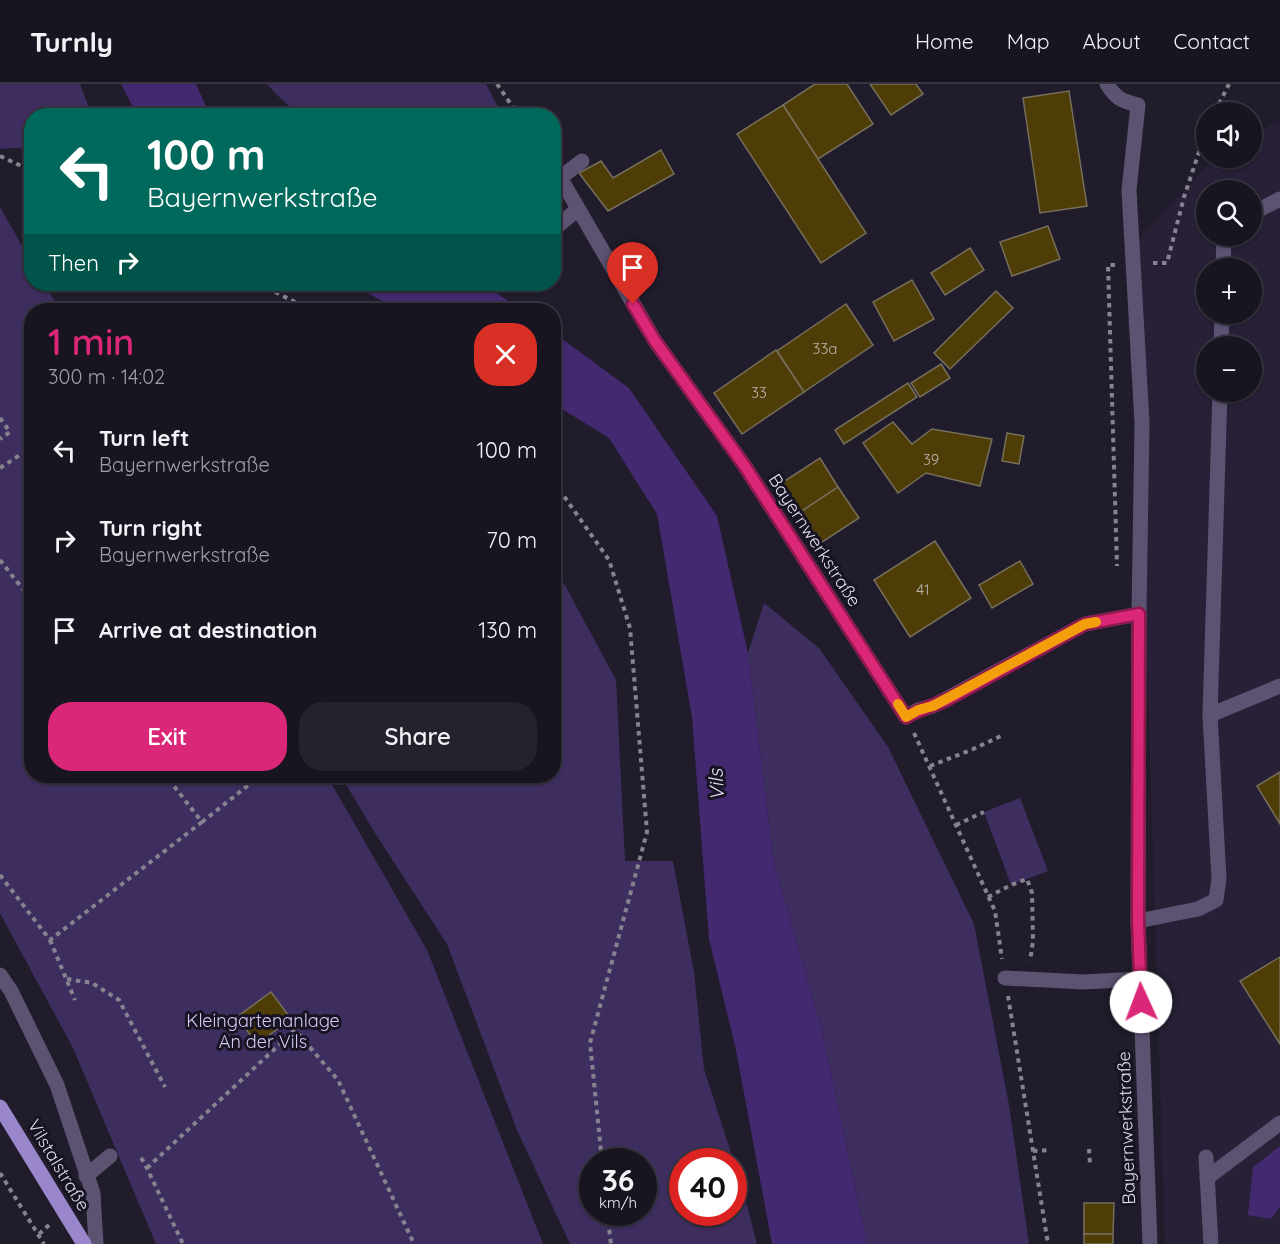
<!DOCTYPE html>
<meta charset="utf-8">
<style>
body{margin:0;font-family:Quicksand,sans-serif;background:#25222d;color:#f1f3f6;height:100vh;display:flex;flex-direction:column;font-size:22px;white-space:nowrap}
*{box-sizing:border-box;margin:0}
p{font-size:20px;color:#9f9fa5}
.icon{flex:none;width:33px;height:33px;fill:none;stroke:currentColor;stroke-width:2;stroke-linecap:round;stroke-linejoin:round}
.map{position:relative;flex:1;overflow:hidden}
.drawer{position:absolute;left:24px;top:219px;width:537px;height:480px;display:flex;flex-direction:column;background:#181520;border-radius:24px;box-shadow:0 2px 4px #0004,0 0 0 2px #36343e}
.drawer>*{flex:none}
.hud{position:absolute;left:24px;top:24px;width:537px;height:183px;border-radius:24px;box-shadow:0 2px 4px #0004,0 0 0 2px #36343e;background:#00695c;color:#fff;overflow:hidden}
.buttons{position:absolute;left:1196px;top:18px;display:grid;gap:12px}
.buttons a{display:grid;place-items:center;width:66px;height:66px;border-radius:50%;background:#181520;box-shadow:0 2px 4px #0004,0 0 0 2px #36343e;font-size:30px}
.speed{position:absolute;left:579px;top:1064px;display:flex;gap:12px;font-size:30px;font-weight:700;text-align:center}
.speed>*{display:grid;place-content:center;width:78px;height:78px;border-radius:50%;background:#181520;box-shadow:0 2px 4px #0004,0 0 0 2px #36343e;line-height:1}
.speed small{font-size:15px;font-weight:400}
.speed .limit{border:9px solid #d22;background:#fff;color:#111}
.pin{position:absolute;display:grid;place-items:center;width:51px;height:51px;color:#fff;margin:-62px -26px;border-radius:50% 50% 50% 0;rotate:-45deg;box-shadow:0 0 6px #0007}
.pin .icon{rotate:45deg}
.me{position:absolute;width:66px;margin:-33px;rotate:358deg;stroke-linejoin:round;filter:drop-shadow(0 0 4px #0008)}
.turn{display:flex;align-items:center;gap:21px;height:126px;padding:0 24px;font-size:27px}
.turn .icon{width:78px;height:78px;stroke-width:2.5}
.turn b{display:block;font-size:42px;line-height:51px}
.then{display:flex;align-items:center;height:57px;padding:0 24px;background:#0003;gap:12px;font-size:22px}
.round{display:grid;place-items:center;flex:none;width:63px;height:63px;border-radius:24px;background:#25222d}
.summary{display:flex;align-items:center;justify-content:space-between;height:102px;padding:0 24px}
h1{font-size:36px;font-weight:600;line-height:45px;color:#db2777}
.cta{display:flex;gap:12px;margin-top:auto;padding:12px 24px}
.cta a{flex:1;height:69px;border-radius:24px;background:#db2777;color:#fff;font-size:24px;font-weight:600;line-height:69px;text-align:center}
.cta a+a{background:#25222d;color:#f1f3f6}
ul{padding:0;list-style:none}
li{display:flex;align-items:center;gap:18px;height:90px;padding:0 24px}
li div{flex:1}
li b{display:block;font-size:22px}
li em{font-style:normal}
header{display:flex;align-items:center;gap:36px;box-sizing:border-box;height:84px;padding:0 30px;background:#181520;border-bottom:2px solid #36343e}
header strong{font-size:28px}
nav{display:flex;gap:33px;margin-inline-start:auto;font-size:21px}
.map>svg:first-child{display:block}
.built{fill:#272036;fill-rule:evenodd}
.green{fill:#3e2e5f;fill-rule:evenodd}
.water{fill:#432970}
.building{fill:#4e3d07;stroke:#766f5c;stroke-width:1.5}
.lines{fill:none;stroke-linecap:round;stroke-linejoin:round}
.path{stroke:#868390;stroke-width:4;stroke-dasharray:4.5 4.5;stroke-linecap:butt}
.minor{stroke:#5c5373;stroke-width:15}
.major{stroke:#9a86ca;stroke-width:15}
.route-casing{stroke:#8e194d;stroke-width:15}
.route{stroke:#db2777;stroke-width:10}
.slow{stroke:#f59e0b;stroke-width:10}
.labels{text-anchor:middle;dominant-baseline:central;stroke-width:6;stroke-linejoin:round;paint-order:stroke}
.number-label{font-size:15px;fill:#bab4af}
.street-label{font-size:18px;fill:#dedce7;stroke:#171322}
.park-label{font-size:18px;fill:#d5caf4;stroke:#171322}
.water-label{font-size:20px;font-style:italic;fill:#e3ddf3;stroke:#171322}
</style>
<header>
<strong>Turnly</strong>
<nav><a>Home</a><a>Map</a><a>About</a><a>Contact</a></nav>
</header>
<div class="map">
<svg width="1280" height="1160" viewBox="0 0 1280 1160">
<rect width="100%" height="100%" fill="#201c2b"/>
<path class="built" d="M1280,37V1160H1165L1134,160L1215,74H1251V50ZM1206,106H1251V152H1206ZM1206,184H1251V230H1206ZM1206,262H1251V308H1206Z"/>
<g class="green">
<polygon points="0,0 80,0 92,31 32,32 31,63 0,65"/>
<polygon points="267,0 486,0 502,31 299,31 276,10"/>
<polygon points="0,123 31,178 32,200 44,200 60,226 32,226 32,692 327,692 427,866 543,1160 156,1160 73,964 0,829"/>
<path d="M554,481L616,596L625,777H673L694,888L704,985L743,1106L757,1160H570L517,1046L447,860L375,749L341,692H554ZM592,1077H644V1128H592ZM682,1077H734V1128H682Z"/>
<polygon points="764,519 819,564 888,663 974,840 1009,1021 1029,1160 867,1160 822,947 774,779 748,569"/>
<polygon points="1020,714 1048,787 1011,801 984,728"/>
</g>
<g class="water">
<polygon points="121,0 196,0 210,31 137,31"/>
<polygon points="352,200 483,200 522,226 398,226"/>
<polygon points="554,249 629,304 717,432 748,569 774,779 822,947 867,1160 772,1160 736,966 709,855 692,633 657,430 609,354 554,320"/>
<polygon points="1280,1062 1280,1123 1271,1135 1248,1131 1253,1083"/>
</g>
<g class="building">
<polygon points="815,0 847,0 873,40 818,75 783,21"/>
<polygon points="870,0 916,0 923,10 891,31"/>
<polygon points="1069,7 1087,122 1040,129 1023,14"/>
<polygon points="783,21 866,149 821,179 737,50"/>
<polygon points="661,66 674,90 608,127 579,89 601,77 613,94"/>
<polygon points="1048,142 1060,175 1012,192 1000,158"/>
<polygon points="970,164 984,186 945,211 931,189"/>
<polygon points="912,196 934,235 894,257 873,218"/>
<polygon points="996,207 1013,224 950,285 934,269"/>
<polygon points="846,220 873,261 804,308 777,267"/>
<polygon points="776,266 804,308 742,350 714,309"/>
<polygon points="941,280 950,294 920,313 911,299"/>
<polygon points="908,299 917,313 844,360 835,346"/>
<polygon points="893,338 912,360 932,345 992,355 980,402 926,389 898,409 863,359"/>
<polygon points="1007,349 1024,352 1019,380 1002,377"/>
<polygon points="820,374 838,403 796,431 777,402"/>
<polygon points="838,403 859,434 816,462 796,431"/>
<polygon points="935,457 971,514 910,553 874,496"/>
<polygon points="1020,477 1033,500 992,524 979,501"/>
<polygon points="1280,688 1280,740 1257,702"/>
<polygon points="1280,873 1280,960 1240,897"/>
<polygon points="271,908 291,935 257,960 237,933"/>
<polygon points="1084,1119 1114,1119 1113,1150 1084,1150"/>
<rect x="1084" y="1150" width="29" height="10"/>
</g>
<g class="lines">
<g class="path">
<polyline points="497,0 519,32"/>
<polyline points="1215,28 1229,0"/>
<polyline points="0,72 32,87"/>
<polyline points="1153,179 1167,179 1184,113 1206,47"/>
<polyline points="1115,181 1108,181 1117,482"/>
<polyline points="259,200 311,226"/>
<polyline points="0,334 10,348 0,355"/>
<polyline points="0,384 32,363"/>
<polyline points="554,398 609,476 630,544 647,748 590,959 602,1077"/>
<polyline points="0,476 32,517"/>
<polyline points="914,649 995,827 1002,875"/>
<polyline points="930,682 971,666 1001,652"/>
<polyline points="202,738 260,692"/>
<polyline points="956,741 984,728"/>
<polyline points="0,791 50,856 202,738 166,692"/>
<polyline points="988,813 1011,801 1027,795 1032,809 1033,857 1030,877"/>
<polyline points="50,856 75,916"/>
<polyline points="67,895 92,899 119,916 165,1003"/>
<polyline points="1008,912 1048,1160"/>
<polyline points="1089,1065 1090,1080"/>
<polyline points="1033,1067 1051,1066"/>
<polyline points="141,1074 144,1078 183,1160"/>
<polyline points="147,1084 295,946 338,996 414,1160"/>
<polyline points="0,1089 44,1160"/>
<polyline points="607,1128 611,1160"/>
<polyline points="39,1150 49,1141"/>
</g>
<g class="minor">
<path d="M1107,0C1116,15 1122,17 1138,21L1129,106L1142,339L1139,530L1138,837L1150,1160"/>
<polyline points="554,83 655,257 744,381 906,633 918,626 933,622 1085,540 1139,530"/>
<polyline points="560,94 582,77"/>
<polyline points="1251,130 1280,115"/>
<polyline points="554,145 578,125"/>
<polyline points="1223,184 1224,152"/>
<polyline points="1221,262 1222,230"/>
<polyline points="1210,631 1280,602"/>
<polyline points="1138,837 1198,825 1216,816 1219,795 1210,631 1220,308"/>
<polyline points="0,891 11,907 57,1001 93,1109 96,1160"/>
<polyline points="1005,894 1083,898 1140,895"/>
<polyline points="1206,1073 1211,1160"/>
<polyline points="86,1092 110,1072"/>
<polyline points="1207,1094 1280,1039"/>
</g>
<polyline class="major" points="0,1023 84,1160"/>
</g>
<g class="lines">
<g class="route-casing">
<path id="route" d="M633,220L655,257L744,381L906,633C920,625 934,622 948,615L1085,540L1139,530L1138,837L1141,918"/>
</g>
<use href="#route" class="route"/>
<polyline class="slow" points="898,620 906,633 918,626 933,622 1085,540 1096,538"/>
</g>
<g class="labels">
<g class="number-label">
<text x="825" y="264">33a</text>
<text x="759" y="308">33</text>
<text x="931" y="375">39</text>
<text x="923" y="505">41</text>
</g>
<g class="street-label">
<text transform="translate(815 456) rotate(57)">Bayernwerkstraße</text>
<text transform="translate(1126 1044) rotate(-92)">Bayernwerkstraße</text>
<text transform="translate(59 1081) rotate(59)">Vilstalstraße</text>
</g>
<g class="park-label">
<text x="263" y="936">Kleingartenanlage<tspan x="263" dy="21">An der Vils</tspan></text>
</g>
<g class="water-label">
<text transform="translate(716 701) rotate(-94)">Vils</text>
</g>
</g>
</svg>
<div class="buttons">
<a><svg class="icon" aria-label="sound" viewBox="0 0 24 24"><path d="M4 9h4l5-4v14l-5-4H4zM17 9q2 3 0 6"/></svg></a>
<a><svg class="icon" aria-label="search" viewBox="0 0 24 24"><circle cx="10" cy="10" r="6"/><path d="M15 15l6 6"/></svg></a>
<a>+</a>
<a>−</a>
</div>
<div class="speed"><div>36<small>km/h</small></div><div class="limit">40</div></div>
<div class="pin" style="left:633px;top:220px;background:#d93025"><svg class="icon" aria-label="arrive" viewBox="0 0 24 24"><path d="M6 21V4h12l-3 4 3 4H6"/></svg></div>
<svg class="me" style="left:1141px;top:918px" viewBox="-20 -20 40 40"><circle r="19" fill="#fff"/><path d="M0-13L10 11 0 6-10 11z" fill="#db2777"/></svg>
<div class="hud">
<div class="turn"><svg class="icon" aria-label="left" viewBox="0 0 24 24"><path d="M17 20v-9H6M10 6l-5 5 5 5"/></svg><div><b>100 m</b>Bayernwerkstraße</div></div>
<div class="then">Then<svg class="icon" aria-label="right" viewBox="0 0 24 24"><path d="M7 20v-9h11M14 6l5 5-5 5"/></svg></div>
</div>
<section class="drawer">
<div class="summary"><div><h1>1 min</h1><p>300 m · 14:02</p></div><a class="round" style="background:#d93025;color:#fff"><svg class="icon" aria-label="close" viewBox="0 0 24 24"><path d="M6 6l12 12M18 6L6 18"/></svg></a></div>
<ul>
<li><svg class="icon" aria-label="left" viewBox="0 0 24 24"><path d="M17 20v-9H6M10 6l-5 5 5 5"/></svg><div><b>Turn left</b><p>Bayernwerkstraße</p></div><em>100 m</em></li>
<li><svg class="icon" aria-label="right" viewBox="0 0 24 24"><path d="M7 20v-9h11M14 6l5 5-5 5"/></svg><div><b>Turn right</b><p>Bayernwerkstraße</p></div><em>70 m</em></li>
<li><svg class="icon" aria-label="arrive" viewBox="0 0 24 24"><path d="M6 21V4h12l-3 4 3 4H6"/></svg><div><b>Arrive at destination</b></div><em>130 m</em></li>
</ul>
<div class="cta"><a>Exit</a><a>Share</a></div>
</section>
</div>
